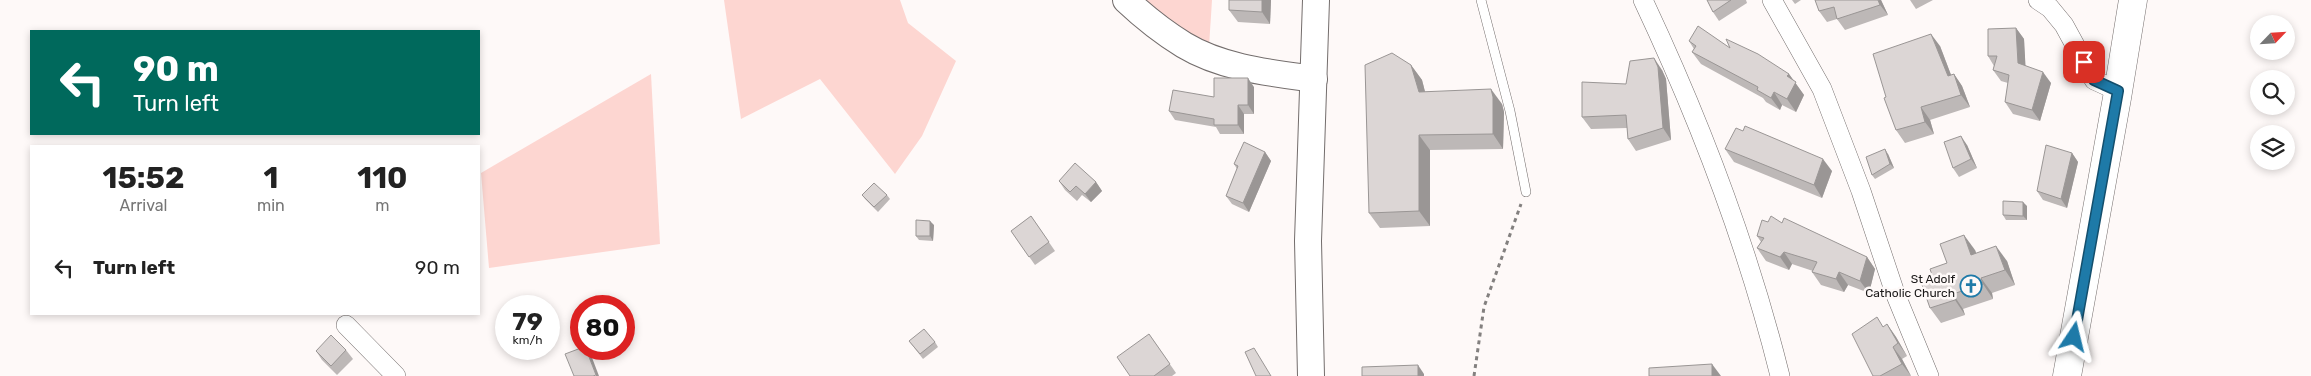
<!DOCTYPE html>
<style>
body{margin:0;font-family:Rubik,sans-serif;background:#f2f2f2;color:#222;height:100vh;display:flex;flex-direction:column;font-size:19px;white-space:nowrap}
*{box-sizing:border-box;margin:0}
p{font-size:16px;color:#767676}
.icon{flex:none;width:28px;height:28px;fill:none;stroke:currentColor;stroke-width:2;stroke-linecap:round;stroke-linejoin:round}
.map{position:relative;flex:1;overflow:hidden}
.details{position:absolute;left:30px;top:145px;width:450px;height:170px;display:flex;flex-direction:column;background:#fff;border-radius:0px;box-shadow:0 2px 8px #0003}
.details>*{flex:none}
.banner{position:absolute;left:30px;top:30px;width:450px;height:105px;border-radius:0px;box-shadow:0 2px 8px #0003;background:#00695c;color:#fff;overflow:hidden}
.needle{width:32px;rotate:65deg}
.buttons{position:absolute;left:2250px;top:15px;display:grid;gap:10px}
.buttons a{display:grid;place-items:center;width:45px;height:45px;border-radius:50%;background:#fff;box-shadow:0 2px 8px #0003;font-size:25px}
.speed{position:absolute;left:495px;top:295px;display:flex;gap:10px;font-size:25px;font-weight:700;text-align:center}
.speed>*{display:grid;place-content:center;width:65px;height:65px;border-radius:50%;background:#fff;box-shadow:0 2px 8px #0003;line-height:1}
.speed small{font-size:12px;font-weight:400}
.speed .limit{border:8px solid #d22;background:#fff;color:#111}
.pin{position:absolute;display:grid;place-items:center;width:42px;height:42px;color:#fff;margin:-21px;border-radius:10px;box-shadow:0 2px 8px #0006}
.me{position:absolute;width:55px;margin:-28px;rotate:10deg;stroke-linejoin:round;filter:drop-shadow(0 0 4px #0008)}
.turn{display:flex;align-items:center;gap:18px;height:105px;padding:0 20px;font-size:22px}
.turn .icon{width:65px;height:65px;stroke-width:2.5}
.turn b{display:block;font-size:35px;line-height:42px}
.eta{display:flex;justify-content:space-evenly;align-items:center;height:85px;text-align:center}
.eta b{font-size:30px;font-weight:700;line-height:35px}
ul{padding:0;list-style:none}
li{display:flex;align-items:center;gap:15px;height:75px;padding:0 20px}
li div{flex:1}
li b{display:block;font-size:19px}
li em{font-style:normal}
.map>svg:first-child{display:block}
.green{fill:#fdd6d1}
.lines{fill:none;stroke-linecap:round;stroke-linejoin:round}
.lane-casing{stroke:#736d6c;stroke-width:10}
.street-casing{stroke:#736d6c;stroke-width:20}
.secondary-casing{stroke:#736d6c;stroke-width:28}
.highway-casing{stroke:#736d6c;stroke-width:29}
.path{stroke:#83807f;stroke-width:3;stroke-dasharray:4 4;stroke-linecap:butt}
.lane{stroke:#fff;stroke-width:9}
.street{stroke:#fff;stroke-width:19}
.secondary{stroke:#fff;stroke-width:26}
.highway{stroke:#fff;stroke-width:28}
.wall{fill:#bdb8b7}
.shaded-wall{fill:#9a9695}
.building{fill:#dcd6d5;stroke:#9a9695}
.route-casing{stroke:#144f6d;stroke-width:12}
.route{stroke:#1e7aa8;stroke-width:9}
.labels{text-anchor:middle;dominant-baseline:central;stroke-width:5;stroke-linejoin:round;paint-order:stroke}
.poi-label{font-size:12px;fill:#1a1818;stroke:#fef9f8;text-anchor:end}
</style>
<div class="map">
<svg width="2311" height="376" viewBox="0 0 2311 376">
<rect width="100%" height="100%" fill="#fef9f8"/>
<g class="green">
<polygon points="724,0 900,0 908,23 956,61 922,136 895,174 820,79 741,119"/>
<polygon points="1135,0 1212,0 1209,47"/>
<polygon points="651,74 660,244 489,268 481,173"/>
</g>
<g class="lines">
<g class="lane-casing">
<polyline id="lane" points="1481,0 1510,111 1526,192"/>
</g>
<g class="street-casing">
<g id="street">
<path d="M1643,0C1700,121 1748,247 1780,376"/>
<polyline points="1772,0 1822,89 1861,191 1895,293 1929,376"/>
<polyline points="2038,0 2050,8 2064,25 2094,80 2118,91"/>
<polyline points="346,325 396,376"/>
</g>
</g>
<g class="secondary-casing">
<g id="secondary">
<path d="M1126,0C1144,17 1163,32 1184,45C1222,68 1271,73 1314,79"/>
<polyline points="1311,376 1308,241 1316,0"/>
</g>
</g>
<g class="highway-casing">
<polyline id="highway" points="2067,376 2117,98 2133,0"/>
</g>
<polyline class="path" points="1474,376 1484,307 1521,204"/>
<use href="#lane" class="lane"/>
<use href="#street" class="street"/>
<use href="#secondary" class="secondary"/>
<use href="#highway" class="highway"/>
</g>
<g class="wall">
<polygon points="1271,0 1270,24 1238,22 1229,10"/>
<polygon points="1707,0 1746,0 1747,3 1719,21 1713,12"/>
<polygon points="1792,0 1801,0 1795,4"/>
<polygon points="1815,0 1881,0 1888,15 1845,30 1837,19 1827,22 1819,11"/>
<polygon points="1910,0 1933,0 1916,9"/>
<polygon points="2016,28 2024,39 2025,65 2051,83 2040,121 2013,114 2005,102 2008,83 2001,81 1993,70 1994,66 1988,56"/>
<polygon points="1689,41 1789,74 1804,95 1796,112 1782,105 1780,110 1766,102 1763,98 1701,64 1692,52 1694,49"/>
<polygon points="1940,46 1951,75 1954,74 1962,86 1970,107 1930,120 1934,134 1905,143 1896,130 1886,97"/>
<polygon points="1411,65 1422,80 1425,92 1502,104 1504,112 1503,149 1430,150 1430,226 1380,228 1369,213"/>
<polygon points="1662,70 1666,79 1671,140 1636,151 1628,139 1627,128 1591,129 1582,117 1626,84"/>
<polygon points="1254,87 1254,114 1244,114 1244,134 1220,134 1216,127 1175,120 1169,111 1214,97"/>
<polygon points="1743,131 1832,171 1822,198 1734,162 1725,149"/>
<polygon points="1967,145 1977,168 1959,177 1953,168"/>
<polygon points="1265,152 1271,161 1249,212 1232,204 1226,196 1237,169 1234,164"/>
<polygon points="2072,153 2078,162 2067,208 2043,200 2037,191"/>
<polygon points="1888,154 1894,168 1875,179 1872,175"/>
<polygon points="1059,181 1096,182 1102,191 1091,202 1082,195 1077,201 1065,190"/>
<polygon points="862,195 887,195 890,199 878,212 865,199"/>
<polygon points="2027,206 2027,220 2006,220 2003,215"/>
<polygon points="1031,216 1055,251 1035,265 1011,231"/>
<polygon points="1768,222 1782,223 1867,257 1875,269 1869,293 1848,285 1844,292 1821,285 1812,272 1813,271 1792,264 1789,270 1766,261 1757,248 1761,242 1757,236"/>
<polygon points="934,225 933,241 919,240 916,236"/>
<polygon points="1975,250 1976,253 2007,261 2015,285 1992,293 1993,299 1963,309 1965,315 1941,323 1930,308 1934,281 1947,263"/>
<polygon points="1887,324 1896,337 1907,356 1902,359 1911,376 1873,376 1884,327"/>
<polygon points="1149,334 1176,373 1172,376 1130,376"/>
<polygon points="909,341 935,342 938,347 923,359"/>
<polygon points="346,350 353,359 337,375 322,360 316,351"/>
</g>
<g class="shaded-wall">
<polygon points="1262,0 1271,0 1270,24 1262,12"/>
<polygon points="1878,0 1881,0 1888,15 1880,5"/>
<polygon points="2016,28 2024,39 2026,74 2018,63"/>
<polygon points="1931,34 1940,46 1956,88 1948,76"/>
<polygon points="1654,58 1662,70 1666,79 1671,140 1663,128"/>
<polygon points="1411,65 1422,80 1429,107 1419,92"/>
<polygon points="2043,72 2051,83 2040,121 2032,110"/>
<polygon points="1789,74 1804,95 1796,112 1787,99 1787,76"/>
<polygon points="1954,74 1962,86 1970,107 1961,95"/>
<polygon points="1248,78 1254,87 1254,114 1248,105"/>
<polygon points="1491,89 1502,104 1504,112 1503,149 1493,134"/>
<polygon points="1774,92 1782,105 1780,110 1771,98"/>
<polygon points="1238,105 1244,114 1244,134 1238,125"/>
<polygon points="1921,107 1930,120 1934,134 1925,122"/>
<polygon points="1419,135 1430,150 1430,226 1419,211"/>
<polygon points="1961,136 1967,145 1977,168 1971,159"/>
<polygon points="1885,149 1888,154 1894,168 1890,164"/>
<polygon points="1265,152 1271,161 1249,212 1243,203"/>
<polygon points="2072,153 2078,162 2067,208 2061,199"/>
<polygon points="1823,159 1832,171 1822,198 1814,185"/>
<polygon points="1096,182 1102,191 1091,202 1085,194"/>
<polygon points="2023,202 2027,206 2027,220 2023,216"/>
<polygon points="930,221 934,225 933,241 930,236"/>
<polygon points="1964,235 1975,250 1982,270 1971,255"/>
<polygon points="1996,246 2007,261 2015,285 2005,270"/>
<polygon points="1784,252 1792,264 1789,270 1780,257"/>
<polygon points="1867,257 1875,269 1869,293 1860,281"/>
<polygon points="1839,272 1848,285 1844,292 1836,279"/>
<polygon points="1981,278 1992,293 1993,299 1983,284"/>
<polygon points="1953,294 1963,309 1965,315 1955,300"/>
<polygon points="1887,324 1896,337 1907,356 1898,343"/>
<polygon points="1893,347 1902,359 1911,376 1902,364"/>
<polygon points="586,349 591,355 599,376 596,376 596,375"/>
<polygon points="1712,364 1721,376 1712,376"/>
<polygon points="1418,365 1424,374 1424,376 1418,376"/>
</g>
<g class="building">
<polygon points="1229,0 1262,0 1262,12 1229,10"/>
<polygon points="1707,0 1731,0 1713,12"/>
<polygon points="1815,0 1878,0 1880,5 1837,19 1834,7 1819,11"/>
<polygon points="1698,26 1730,48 1726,39 1758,54 1789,74 1787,76 1796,82 1787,99 1774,92 1771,98 1757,90 1758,87 1692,52 1696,46 1689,41"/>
<polygon points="2016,28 2018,63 2043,72 2032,110 2005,102 2009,75 1993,70 1997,56 1988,56 1988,29"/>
<polygon points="1931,34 1948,76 1954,74 1961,95 1921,107 1925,122 1896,130 1884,98 1886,97 1873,54"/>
<polygon points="1392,53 1411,65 1419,92 1491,89 1493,97 1493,134 1419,135 1419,211 1369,213 1365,65"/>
<polygon points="1654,58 1658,67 1663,128 1628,139 1626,115 1582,117 1582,82 1626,84 1630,61"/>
<polygon points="1214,78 1248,78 1248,105 1238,105 1238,125 1214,125 1214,119 1169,111 1173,90 1214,97"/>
<polygon points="1745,126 1823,159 1814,185 1725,149 1736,128 1743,131"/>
<polygon points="1961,136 1971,159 1953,168 1944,142"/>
<polygon points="1244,142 1265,152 1243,203 1226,196 1238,166 1234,164"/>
<polygon points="2046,145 2072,153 2061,199 2037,191"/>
<polygon points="1885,149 1890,164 1872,175 1866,157"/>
<polygon points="1075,163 1096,182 1085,194 1076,186 1070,192 1059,181"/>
<polygon points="874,183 887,195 874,207 862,195"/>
<polygon points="2003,201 2023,202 2023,216 2003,215"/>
<polygon points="1031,216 1049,242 1029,257 1011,231"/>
<polygon points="1771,216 1782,223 1784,218 1867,257 1860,281 1839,272 1836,279 1812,272 1817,262 1784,252 1780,257 1757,248 1764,238 1757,236 1762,220 1768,222"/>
<polygon points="916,220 930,221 930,236 916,236"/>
<polygon points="1964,235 1971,255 1996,246 2005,270 1981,278 1983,284 1953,294 1955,300 1930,308 1922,285 1934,281 1930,269 1947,263 1940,244"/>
<polygon points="1877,317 1883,327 1887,324 1898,343 1893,347 1902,364 1880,376 1873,376 1852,334"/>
<polygon points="924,329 935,342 920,354 909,341"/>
<polygon points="1149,334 1170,364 1154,376 1130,376 1117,357"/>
<polygon points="331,335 346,350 331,366 316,351"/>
<polygon points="581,348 581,349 586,349 596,375 593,376 574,376 565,354"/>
<polygon points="1254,348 1271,376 1256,376 1245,352"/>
<polygon points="1712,364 1712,376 1649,376 1649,368"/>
<polygon points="1418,365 1418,376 1362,376 1362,367"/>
</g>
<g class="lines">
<g class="route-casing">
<polyline id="route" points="2074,337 2118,91 2094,80 2084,62"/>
</g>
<use href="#route" class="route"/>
</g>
<defs>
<g id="church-ring" transform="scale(1.125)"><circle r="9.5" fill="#fef9f8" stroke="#1e7aa8" stroke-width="1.5"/><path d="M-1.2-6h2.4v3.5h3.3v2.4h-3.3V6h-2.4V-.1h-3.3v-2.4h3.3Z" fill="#1e7aa8"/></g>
</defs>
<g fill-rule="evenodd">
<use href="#church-ring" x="1971" y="286"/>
</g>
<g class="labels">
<g class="poi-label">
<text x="1955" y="279">St Adolf<tspan x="1955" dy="14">Catholic Church</tspan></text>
</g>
</g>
</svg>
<div class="buttons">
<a><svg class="needle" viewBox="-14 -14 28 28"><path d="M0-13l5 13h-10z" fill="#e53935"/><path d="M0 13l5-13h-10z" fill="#767676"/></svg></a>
<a><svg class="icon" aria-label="search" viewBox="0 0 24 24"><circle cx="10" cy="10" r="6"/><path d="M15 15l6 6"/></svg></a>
<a><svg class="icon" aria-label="layers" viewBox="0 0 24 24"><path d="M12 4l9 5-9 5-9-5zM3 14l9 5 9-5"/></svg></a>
</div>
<div class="speed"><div>79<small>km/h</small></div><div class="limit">80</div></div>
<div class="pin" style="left:2084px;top:62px;background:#d93025"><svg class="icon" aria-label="arrive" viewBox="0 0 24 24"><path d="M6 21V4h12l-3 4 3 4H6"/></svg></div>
<svg class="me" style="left:2074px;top:337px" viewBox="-20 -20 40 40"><path d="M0-17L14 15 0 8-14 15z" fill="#1e7aa8" stroke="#fff" stroke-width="4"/></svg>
<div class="banner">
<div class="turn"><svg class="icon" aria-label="left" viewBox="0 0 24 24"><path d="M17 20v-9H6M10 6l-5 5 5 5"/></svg><div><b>90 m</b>Turn left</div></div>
</div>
<section class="details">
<div class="eta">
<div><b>15:52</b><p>Arrival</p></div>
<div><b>1</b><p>min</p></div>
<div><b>110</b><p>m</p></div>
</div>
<ul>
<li><svg class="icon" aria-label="left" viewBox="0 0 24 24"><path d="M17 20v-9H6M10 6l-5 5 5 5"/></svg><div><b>Turn left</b></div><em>90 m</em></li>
</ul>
</section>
</div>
